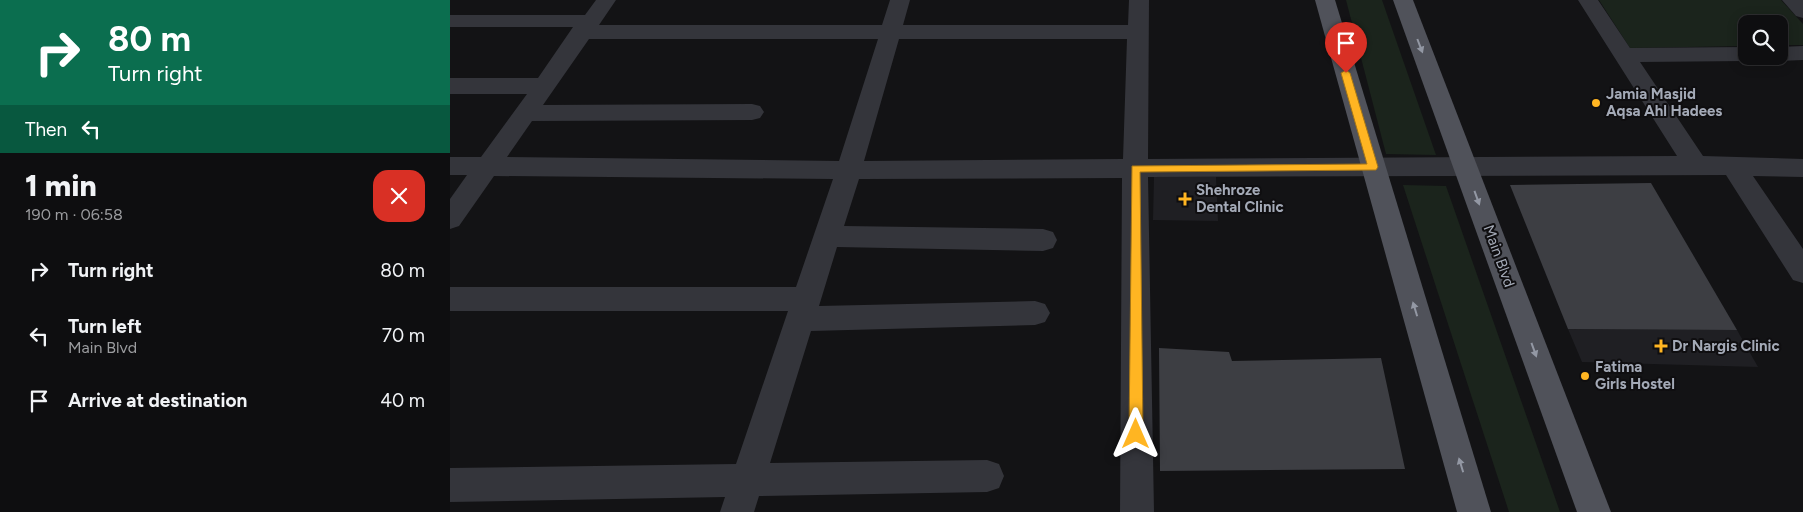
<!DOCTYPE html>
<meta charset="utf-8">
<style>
body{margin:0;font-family:Figtree,sans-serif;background:#171719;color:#f1f3f6;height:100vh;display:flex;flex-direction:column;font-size:19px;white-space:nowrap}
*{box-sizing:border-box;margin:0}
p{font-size:16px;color:#9b9c9f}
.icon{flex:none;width:28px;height:28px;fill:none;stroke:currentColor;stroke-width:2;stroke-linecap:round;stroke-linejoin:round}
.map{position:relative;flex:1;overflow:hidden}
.panel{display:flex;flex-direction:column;background:#0e0e10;width:450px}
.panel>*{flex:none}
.top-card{background:#0b6e4f;color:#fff;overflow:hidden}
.buttons{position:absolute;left:1288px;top:15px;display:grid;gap:10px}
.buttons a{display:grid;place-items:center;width:50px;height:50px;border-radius:10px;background:#0e0e10;box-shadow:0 2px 12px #0003,0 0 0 1px #2e2e30;font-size:25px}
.pin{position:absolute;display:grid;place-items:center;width:42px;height:42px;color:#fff;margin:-51px -21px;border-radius:50% 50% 50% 0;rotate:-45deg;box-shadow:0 0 5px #0007}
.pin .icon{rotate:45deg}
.me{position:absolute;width:55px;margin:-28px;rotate:0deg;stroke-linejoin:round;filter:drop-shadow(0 0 4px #0008)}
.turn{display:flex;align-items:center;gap:18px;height:105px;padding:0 25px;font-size:22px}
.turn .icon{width:65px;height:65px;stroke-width:2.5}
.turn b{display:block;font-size:35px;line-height:42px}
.then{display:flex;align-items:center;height:48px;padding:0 25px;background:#0003;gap:10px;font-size:19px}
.round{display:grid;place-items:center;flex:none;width:52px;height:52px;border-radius:15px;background:#171719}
.summary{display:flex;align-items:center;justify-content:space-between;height:85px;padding:0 25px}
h1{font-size:30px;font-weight:800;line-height:38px}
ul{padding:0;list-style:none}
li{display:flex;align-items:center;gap:15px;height:65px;padding:0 25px}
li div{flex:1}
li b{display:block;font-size:19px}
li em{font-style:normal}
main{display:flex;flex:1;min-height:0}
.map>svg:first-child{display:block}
.built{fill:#1f1f23}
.green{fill:#1b241c}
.building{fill:#3d3e43}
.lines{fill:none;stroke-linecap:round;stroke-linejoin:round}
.minor{fill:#34353b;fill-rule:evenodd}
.major{fill:#50525a;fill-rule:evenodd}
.oneway{fill:#9398a4}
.route{fill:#ffb522;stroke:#a67616}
.poi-dot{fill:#ffb522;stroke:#0f0e10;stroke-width:2}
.labels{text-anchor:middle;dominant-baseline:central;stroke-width:4;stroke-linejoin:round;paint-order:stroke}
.poi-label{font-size:15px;font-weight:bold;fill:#a4aab7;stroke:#0f0e10;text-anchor:start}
.street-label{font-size:15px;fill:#a4aab7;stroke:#0f0e10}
</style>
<main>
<section class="panel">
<div class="top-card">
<div class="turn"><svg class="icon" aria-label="right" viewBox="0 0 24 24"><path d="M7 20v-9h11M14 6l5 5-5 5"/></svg><div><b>80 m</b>Turn right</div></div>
<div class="then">Then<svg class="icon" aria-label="left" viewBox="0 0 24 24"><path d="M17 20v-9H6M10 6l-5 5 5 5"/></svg></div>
</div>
<div class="summary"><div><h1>1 min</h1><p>190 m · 06:58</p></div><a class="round" style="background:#d93025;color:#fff"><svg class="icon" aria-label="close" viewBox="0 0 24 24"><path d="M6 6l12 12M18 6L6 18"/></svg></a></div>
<ul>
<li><svg class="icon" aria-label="right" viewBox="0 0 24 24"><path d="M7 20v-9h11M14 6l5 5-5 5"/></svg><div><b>Turn right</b></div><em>80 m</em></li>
<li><svg class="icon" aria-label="left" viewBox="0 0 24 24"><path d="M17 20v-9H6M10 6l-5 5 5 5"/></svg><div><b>Turn left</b><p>Main Blvd</p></div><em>70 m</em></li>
<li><svg class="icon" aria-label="arrive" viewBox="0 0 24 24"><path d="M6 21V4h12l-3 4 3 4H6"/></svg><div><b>Arrive at destination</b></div><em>40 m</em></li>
</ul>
</section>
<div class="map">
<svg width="1353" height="512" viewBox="0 0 1353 512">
<rect width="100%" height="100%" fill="#131315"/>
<g class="built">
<polygon points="704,177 766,177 768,221 703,220"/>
<polygon points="1118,329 1287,330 1308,367 1132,362"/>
</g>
<g class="green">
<polygon points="896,0 932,0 986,155 936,154"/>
<polygon points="1149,0 1331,0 1353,24 1353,45 1329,45 1329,24 1296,24 1296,46 1180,48"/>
<polygon points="953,185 996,186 1110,512 1059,512"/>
</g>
<g class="building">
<polygon points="1201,183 1287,330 1118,329 1060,185"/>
<polygon points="709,348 779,352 782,361 931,358 955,469 710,471"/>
</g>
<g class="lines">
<g class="minor">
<path d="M146,0H166L149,25H432L440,0H460L453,25H678L679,0H699L698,159L1227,156L1128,0H1148L1180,48L1296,47V56H1305L1296,61L1190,62L1253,156L1353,159V177L1303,176L1353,249V283L1343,280L1276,175L698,177L704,512H670L672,178L409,179L394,226L593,229L603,232L607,240L603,248L593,251L387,247L369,306L585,301L595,304L600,313L595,322L585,325L361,331L320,463L537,460L549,464L554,476L549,488L537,492L309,496L304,512H270L275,497L0,502V468L286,464L338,311H0V287H346L383,179L44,176L9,226L0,229V199L17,175H0V157H31L77,94H0V78H88L123,27H0V15H135ZM139,39H428L389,161L57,157L82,121L302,120L310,118L314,112L310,106L302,104L93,105ZM449,39H677L673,159L414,161Z"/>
<polygon points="1332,0 1353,0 1353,18 1346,16"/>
<polygon points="1353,46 1353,60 1329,61 1320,56 1329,56 1329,47"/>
</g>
<g class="major">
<polygon points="865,0 885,0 1041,512 1007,512"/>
<polygon points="943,0 963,0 1161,512 1127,512"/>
</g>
</g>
<defs><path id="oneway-solid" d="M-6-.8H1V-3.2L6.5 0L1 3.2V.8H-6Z" transform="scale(1.25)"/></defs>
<g class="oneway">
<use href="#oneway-solid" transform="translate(970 46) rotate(69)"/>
<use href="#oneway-solid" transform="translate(1027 198) rotate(70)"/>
<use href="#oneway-solid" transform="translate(965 309) rotate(-107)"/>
<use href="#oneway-solid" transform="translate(1084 350) rotate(70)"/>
<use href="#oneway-solid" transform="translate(1011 465) rotate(-107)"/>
</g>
<polygon class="route" points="896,70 900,73 928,167 926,170 690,172 693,434 691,438 686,440 681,438 679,434 682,166 917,164 891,73"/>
<g class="poi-dot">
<circle cx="1146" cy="103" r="5"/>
<path d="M732.5 191.5h5v5h5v5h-5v5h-5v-5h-5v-5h5z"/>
<path d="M1208.5 338.5h5v5h5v5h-5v5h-5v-5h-5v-5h5z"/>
<circle cx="1135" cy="376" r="5"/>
</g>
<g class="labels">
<g class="poi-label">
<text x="1156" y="94">Jamia Masjid<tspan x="1156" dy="17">Aqsa Ahl Hadees</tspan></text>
<text x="746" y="190">Shehroze<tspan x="746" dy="17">Dental Clinic</tspan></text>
<text x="1222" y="346">Dr Nargis Clinic</text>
<text x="1145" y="367">Fatima<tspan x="1145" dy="17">Girls Hostel</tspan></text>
</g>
<g class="street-label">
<text transform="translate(1049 256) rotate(70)">Main Blvd</text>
</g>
</g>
</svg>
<div class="buttons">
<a><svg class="icon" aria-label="search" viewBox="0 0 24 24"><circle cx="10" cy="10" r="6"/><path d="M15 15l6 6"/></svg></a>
</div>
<div class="pin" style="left:896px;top:73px;background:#d93025"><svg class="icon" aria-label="arrive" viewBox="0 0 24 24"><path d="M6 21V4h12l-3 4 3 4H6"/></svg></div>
<svg class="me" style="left:686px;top:434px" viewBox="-20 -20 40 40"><path d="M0-17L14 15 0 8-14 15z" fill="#ffb522" stroke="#fff" stroke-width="4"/></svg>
</div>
</main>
